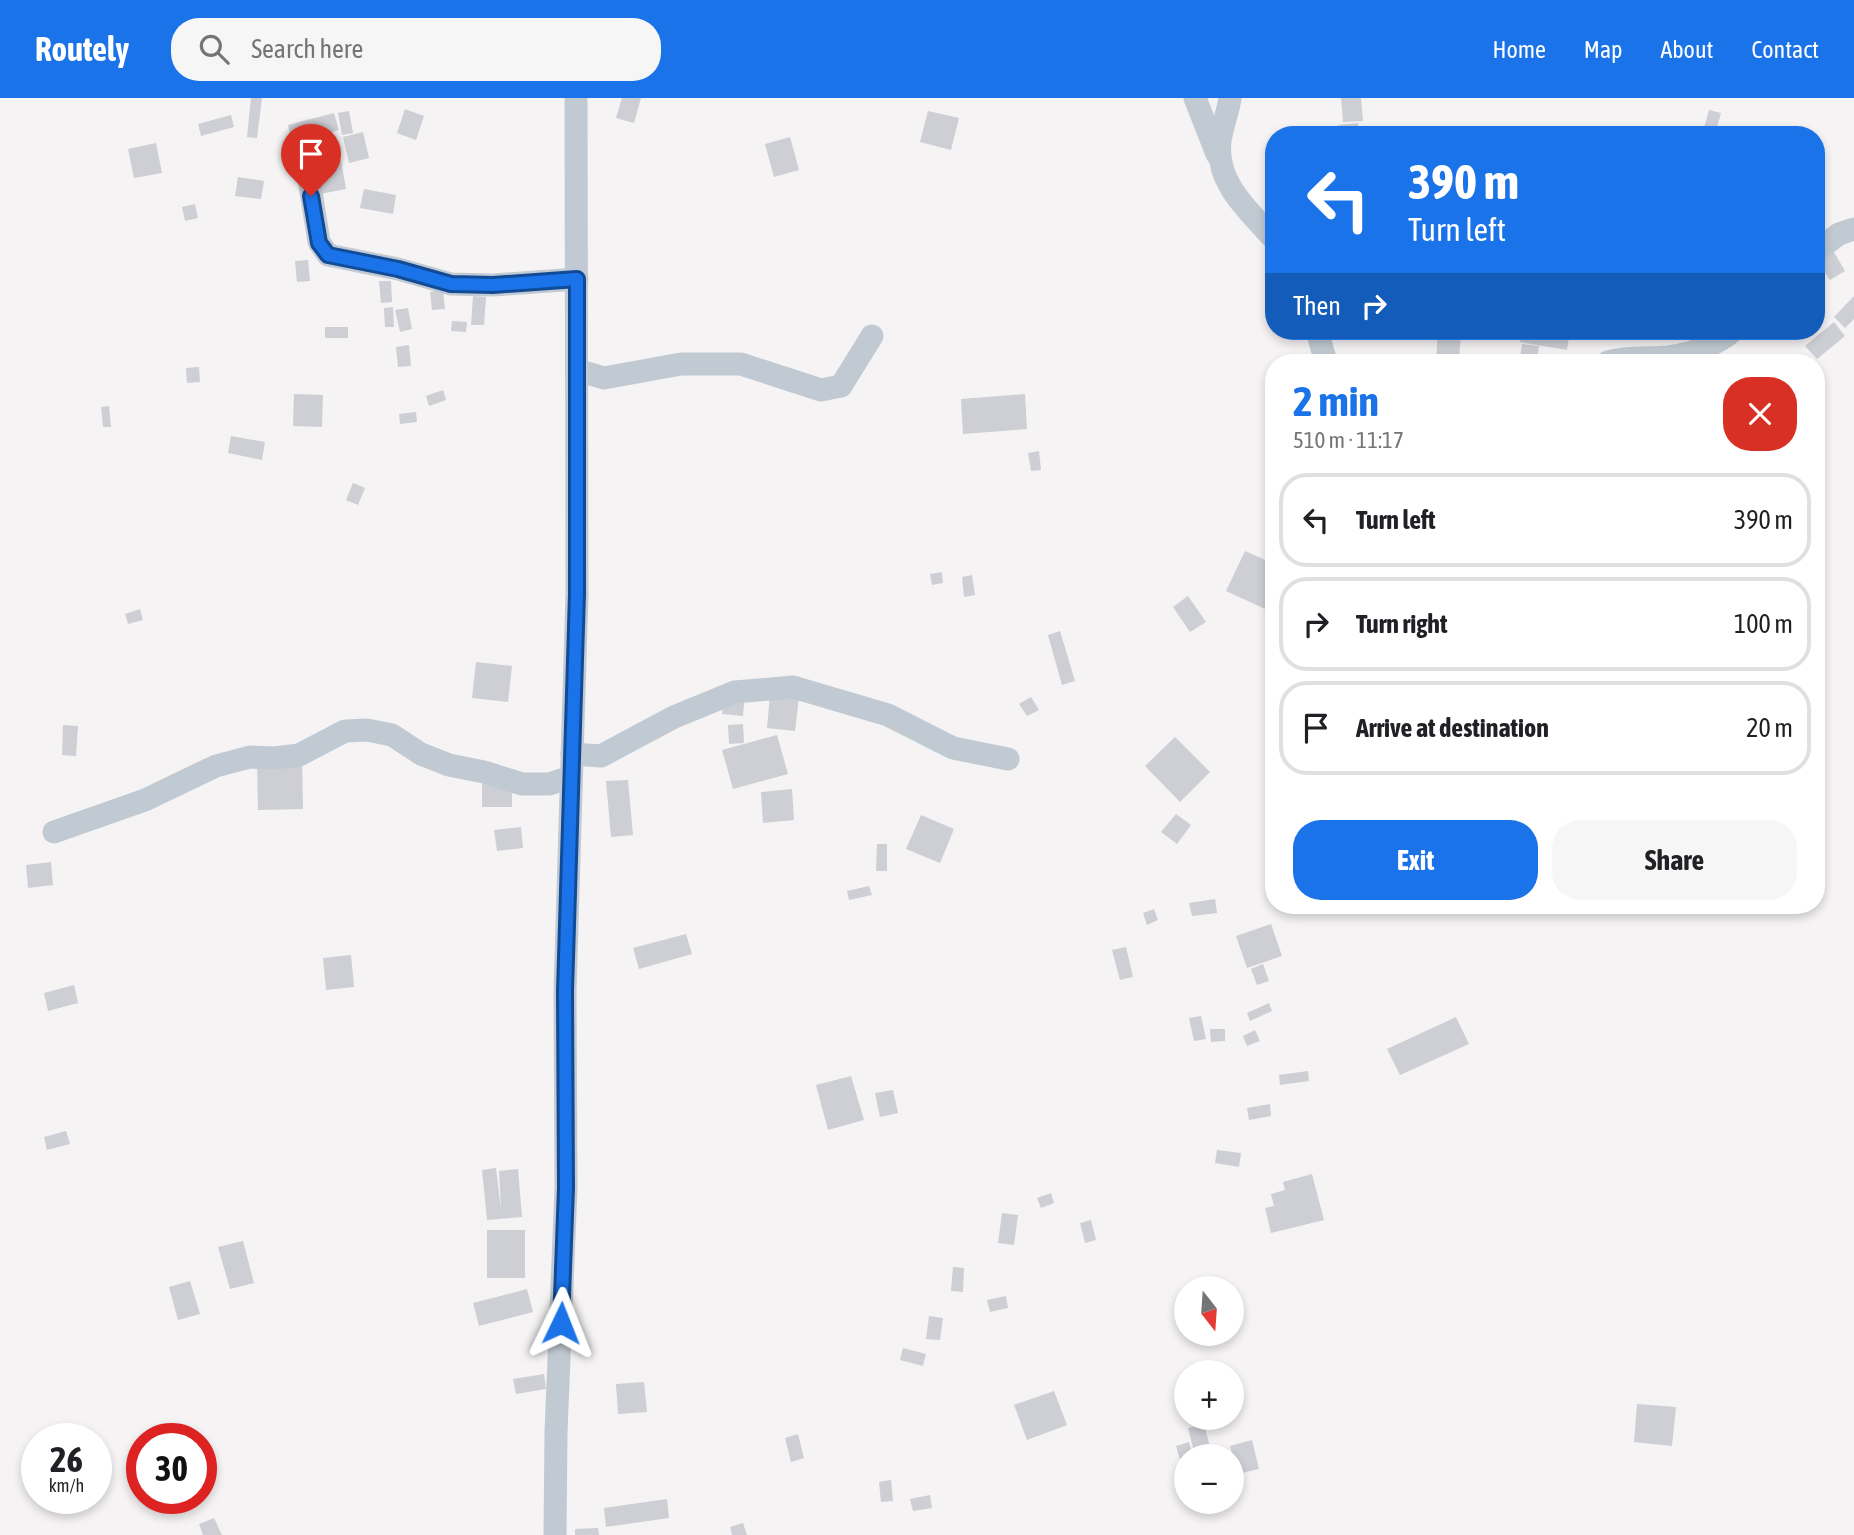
<!DOCTYPE html>
<meta charset="utf-8">
<style>
body{margin:0;font-family:"Asap Condensed",sans-serif;background:#f6f6f6;color:#202124;height:100vh;display:flex;flex-direction:column;font-size:26px;white-space:nowrap}
*{box-sizing:border-box;margin:0}
p{font-size:23px;color:#757577}
.icon{flex:none;width:38px;height:38px;fill:none;stroke:currentColor;stroke-width:2;stroke-linecap:round;stroke-linejoin:round}
.map{position:relative;flex:1;overflow:hidden}
.side{position:absolute;left:1265px;top:256px;width:560px;height:560px;display:flex;flex-direction:column;background:#fff;border-radius:28px;box-shadow:0 4px 10px #0003}
.side>*{flex:none}
.hud{position:absolute;left:1265px;top:28px;width:560px;height:214px;border-radius:28px;box-shadow:0 4px 10px #0003;background:#1a73e8;color:#fff;overflow:hidden}
.needle{width:46px;rotate:163deg}
.tools{position:absolute;left:1174px;top:1178px;display:grid;gap:14px}
.tools a{display:grid;place-items:center;width:70px;height:70px;border-radius:50%;background:#fff;box-shadow:0 4px 10px #0003;font-size:35px}
.speed{position:absolute;left:21px;top:1325px;display:flex;gap:14px;font-size:35px;font-weight:700;text-align:center}
.speed>*{display:grid;place-content:center;width:91px;height:91px;border-radius:50%;background:#fff;box-shadow:0 4px 10px #0003;line-height:1}
.speed small{font-size:18px;font-weight:400}
.speed .limit{border:10px solid #d22;background:#fff;color:#111}
.pin{position:absolute;display:grid;place-items:center;width:60px;height:60px;color:#fff;margin:-72px -30px;border-radius:50% 50% 50% 0;rotate:-45deg;box-shadow:0 0 7px #0007}
.pin .icon{rotate:45deg}
.me{position:absolute;width:77px;margin:-38px;rotate:2deg;stroke-linejoin:round;filter:drop-shadow(0 0 5px #0008)}
.turn{display:flex;align-items:center;gap:24px;height:147px;padding:0 28px;font-size:32px}
.turn .icon{width:91px;height:91px;stroke-width:2.5}
.turn b{display:block;font-size:49px;line-height:60px}
.then{display:flex;align-items:center;height:66px;padding:0 28px;background:#0003;gap:14px;font-size:26px}
.round{display:grid;place-items:center;flex:none;width:74px;height:74px;border-radius:28px;background:#f6f6f6}
.head{display:flex;align-items:center;justify-content:space-between;height:119px;padding:0 28px}
h1{font-size:42px;font-weight:700;line-height:52px;color:#1a73e8}
.button{display:flex;gap:14px;margin-top:auto;padding:14px 28px}
.button a{flex:1;height:80px;border-radius:28px;background:#1a73e8;color:#fff;font-size:28px;font-weight:700;line-height:80px;text-align:center}
.button a+a{background:#f6f6f6;color:#202124}
ul{padding:0;list-style:none}
li{display:flex;align-items:center;gap:21px;height:94px;margin:0 14px 10px;padding:0 14px;border:4px solid #e0e0e0;border-radius:28px}
li div{flex:1}
li b{display:block;font-size:26px}
li em{font-style:normal}
header{display:flex;align-items:center;gap:42px;box-sizing:border-box;height:98px;padding:0 35px;background:#1a73e8;color:#fff}
header strong{font-size:33px}
nav{display:flex;gap:38px;margin-inline-start:auto;font-size:24px}
.search{width:490px;height:63px;background:#f6f6f6;display:flex;align-items:center;gap:18px;box-sizing:border-box;padding:0 24px;border-radius:28px;color:#757577;font-size:26px}
.map>svg:first-child{display:block}
.building{fill:#cdcfd5}
.lines{fill:none;stroke-linecap:round;stroke-linejoin:round}
.minor{stroke:#c1cad2;stroke-width:23}
.route-casing{stroke:#114b97;stroke-width:18}
.route{stroke:#1a73e8;stroke-width:12}
</style>
<header>
<strong>Routely</strong>
<div class="search"><svg class="icon" aria-label="search" viewBox="0 0 24 24"><circle cx="10" cy="10" r="6"/><path d="M15 15l6 6"/></svg>Search here</div>
<nav><a>Home</a><a>Map</a><a>About</a><a>Contact</a></nav>
</header>
<div class="map">
<svg width="1854" height="1437" viewBox="0 0 1854 1437">
<rect width="100%" height="100%" fill="#f5f3f3"/>
<g class="building">
<polygon points="251,0 262,0 257,40 247,39"/>
<polygon points="622,0 641,0 634,25 616,20"/>
<polygon points="1341,0 1361,0 1363,23 1343,24"/>
<polygon points="405,11 424,18 416,42 397,35"/>
<polygon points="1709,12 1721,15 1715,37 1702,37"/>
<polygon points="349,13 353,35 342,37 338,15"/>
<polygon points="928,13 959,20 951,52 920,44"/>
<polygon points="334,15 339,32 292,45 288,27"/>
<polygon points="231,17 234,29 201,38 198,26"/>
<polygon points="1358,25 1359,37 1339,37 1338,27"/>
<polygon points="363,34 369,60 349,65 343,39"/>
<polygon points="790,39 799,72 774,79 765,46"/>
<polygon points="156,45 162,75 134,80 128,51"/>
<polygon points="341,62 346,91 315,97 310,69"/>
<polygon points="238,79 264,83 261,101 235,98"/>
<polygon points="364,91 396,97 393,116 360,110"/>
<polygon points="195,106 198,120 185,123 182,109"/>
<polygon points="1824,137 1845,173 1830,182 1816,161"/>
<polygon points="308,162 310,183 297,184 295,163"/>
<polygon points="379,183 391,183 392,204 381,205"/>
<polygon points="443,192 445,211 432,212 430,194"/>
<polygon points="473,198 486,199 484,227 471,227"/>
<polygon points="1854,198 1854,221 1845,230 1834,219"/>
<polygon points="393,209 394,229 385,229 384,210"/>
<polygon points="408,210 412,231 400,234 395,212"/>
<polygon points="452,223 467,224 466,234 451,233"/>
<polygon points="1834,224 1845,238 1817,261 1805,248"/>
<rect x="325" y="229" width="23" height="11"/>
<polygon points="1438,233 1461,233 1459,264 1436,264"/>
<polygon points="1522,233 1570,233 1567,252 1520,244"/>
<polygon points="1522,246 1539,248 1537,261 1520,259"/>
<polygon points="409,247 411,268 398,269 396,249"/>
<polygon points="199,269 200,284 187,285 186,270"/>
<polygon points="443,292 446,302 429,308 426,298"/>
<polygon points="294,296 323,297 322,329 293,328"/>
<polygon points="1025,296 1027,331 963,336 961,301"/>
<polygon points="109,308 111,329 103,329 101,309"/>
<polygon points="416,314 417,324 400,326 399,316"/>
<polygon points="231,338 265,344 262,362 228,355"/>
<polygon points="1039,353 1041,372 1031,373 1028,355"/>
<polygon points="353,385 365,390 358,407 346,402"/>
<polygon points="1245,453 1274,466 1274,515 1226,493"/>
<polygon points="942,474 943,485 932,487 930,476"/>
<polygon points="972,477 975,497 964,499 962,479"/>
<polygon points="1188,498 1206,524 1190,534 1173,509"/>
<polygon points="140,511 143,522 128,526 125,516"/>
<polygon points="1060,533 1075,583 1062,587 1048,537"/>
<polygon points="476,564 512,568 508,604 472,600"/>
<polygon points="725,594 745,596 743,618 722,616"/>
<polygon points="770,596 799,599 795,633 767,630"/>
<polygon points="1031,599 1039,612 1027,618 1019,606"/>
<polygon points="743,626 744,645 729,646 728,627"/>
<polygon points="63,627 78,628 76,658 62,657"/>
<polygon points="777,637 788,676 733,691 722,652"/>
<polygon points="1175,639 1210,674 1180,704 1145,668"/>
<polygon points="302,660 303,711 258,712 257,661"/>
<polygon points="628,682 633,737 611,739 606,683"/>
<rect x="482" y="686" width="30" height="23"/>
<polygon points="792,691 794,722 763,725 761,694"/>
<polygon points="1176,716 1191,727 1177,746 1161,734"/>
<polygon points="921,717 954,731 940,765 906,751"/>
<polygon points="521,729 523,750 497,753 494,732"/>
<polygon points="877,746 887,746 887,773 876,773"/>
<polygon points="51,764 53,787 28,790 26,767"/>
<polygon points="869,788 872,797 849,802 847,793"/>
<polygon points="1215,801 1217,815 1192,818 1189,805"/>
<polygon points="1154,811 1158,822 1147,827 1143,815"/>
<polygon points="1271,826 1282,858 1247,870 1236,838"/>
<polygon points="686,836 692,856 639,871 633,850"/>
<polygon points="1126,849 1133,879 1120,882 1112,852"/>
<polygon points="351,857 354,889 326,892 323,860"/>
<polygon points="1263,866 1269,883 1257,887 1251,871"/>
<polygon points="74,887 78,905 48,913 44,895"/>
<polygon points="1269,905 1272,913 1250,923 1247,915"/>
<polygon points="1201,918 1206,941 1194,943 1189,920"/>
<polygon points="1456,919 1469,946 1400,977 1387,951"/>
<polygon points="1210,931 1225,931 1225,943 1211,944"/>
<polygon points="1255,932 1260,943 1247,948 1243,938"/>
<polygon points="1308,973 1309,983 1280,987 1279,977"/>
<polygon points="851,978 864,1022 828,1032 816,987"/>
<polygon points="893,992 898,1015 880,1019 875,995"/>
<polygon points="1270,1006 1271,1018 1249,1022 1247,1010"/>
<polygon points="66,1033 70,1046 47,1052 44,1039"/>
<polygon points="1217,1052 1241,1055 1239,1069 1215,1065"/>
<polygon points="496,1070 501,1112 499,1073 518,1071 522,1119 487,1122 482,1072"/>
<polygon points="1312,1076 1324,1122 1271,1135 1265,1110 1274,1108 1271,1096 1285,1092 1283,1084"/>
<polygon points="1051,1095 1054,1105 1041,1110 1037,1100"/>
<polygon points="1002,1115 1018,1117 1014,1147 998,1145"/>
<polygon points="1091,1122 1096,1142 1085,1145 1080,1125"/>
<rect x="487" y="1132" width="38" height="48"/>
<polygon points="243,1143 254,1185 230,1191 218,1149"/>
<polygon points="953,1169 964,1170 963,1194 951,1193"/>
<polygon points="190,1183 200,1216 178,1222 169,1189"/>
<polygon points="527,1191 533,1214 479,1228 473,1205"/>
<polygon points="1006,1198 1008,1210 990,1214 987,1202"/>
<polygon points="929,1218 943,1220 940,1242 926,1241"/>
<polygon points="903,1250 926,1256 923,1268 900,1262"/>
<polygon points="544,1276 546,1291 516,1296 513,1281"/>
<polygon points="644,1284 647,1314 618,1316 616,1286"/>
<polygon points="1054,1293 1067,1327 1027,1342 1014,1307"/>
<polygon points="1637,1306 1676,1309 1672,1348 1634,1344"/>
<polygon points="1204,1326 1212,1357 1195,1358 1188,1330"/>
<polygon points="798,1336 804,1360 791,1364 785,1340"/>
<polygon points="1252,1342 1259,1371 1238,1376 1230,1348"/>
<polygon points="1189,1344 1193,1358 1186,1358 1186,1363 1181,1365 1176,1348"/>
<polygon points="891,1382 893,1403 881,1404 879,1384"/>
<polygon points="930,1397 932,1410 913,1413 910,1401"/>
<polygon points="667,1401 669,1420 606,1429 604,1410"/>
<polygon points="214,1420 222,1437 203,1437 199,1426"/>
<polygon points="743,1425 747,1437 732,1437 730,1429"/>
<polygon points="598,1430 599,1437 575,1437 575,1431"/>
</g>
<g class="lines">
<g class="minor">
<polyline points="1195,0 1217,56"/>
<path d="M1230,0C1228,14 1222,29 1220,43C1215,85 1249,113 1274,141"/>
<polyline points="308,75 319,144 328,157 398,171 451,186 493,187 577,181"/>
<polyline points="1816,153 1839,136 1854,131"/>
<polyline points="1317,233 1326,264"/>
<path d="M1608,264C1628,258 1648,261 1668,259C1690,256 1716,248 1733,233"/>
<polyline points="577,272 604,280 681,266 741,266 821,292 841,288 872,238"/>
<polyline points="572,656 601,658 674,619 735,594 793,589 888,617 953,650 1008,661"/>
<polyline points="54,734 145,702 216,668 250,659 275,660 299,657 345,633 367,632 392,637 421,656 449,667 484,674 522,686 549,686 571,679"/>
<polyline points="555,1437 556,1334 566,1090 565,893 577,496 576,0"/>
</g>
</g>
<g class="lines">
<g class="route-casing">
<polyline id="route" points="311,98 319,145 328,157 398,171 451,186 493,187 577,181 577,496 565,893 566,1090 561,1225"/>
</g>
<use href="#route" class="route"/>
</g>
</svg>
<div class="tools">
<a><svg class="needle" viewBox="-14 -14 28 28"><path d="M0-13l5 13h-10z" fill="#e53935"/><path d="M0 13l5-13h-10z" fill="#757577"/></svg></a>
<a>+</a>
<a>−</a>
</div>
<div class="speed"><div>26<small>km/h</small></div><div class="limit">30</div></div>
<div class="pin" style="left:311px;top:98px;background:#d93025"><svg class="icon" aria-label="arrive" viewBox="0 0 24 24"><path d="M6 21V4h12l-3 4 3 4H6"/></svg></div>
<svg class="me" style="left:561px;top:1225px" viewBox="-20 -20 40 40"><path d="M0-17L14 15 0 8-14 15z" fill="#1a73e8" stroke="#fff" stroke-width="4"/></svg>
<div class="hud">
<div class="turn"><svg class="icon" aria-label="left" viewBox="0 0 24 24"><path d="M17 20v-9H6M10 6l-5 5 5 5"/></svg><div><b>390 m</b>Turn left</div></div>
<div class="then">Then<svg class="icon" aria-label="right" viewBox="0 0 24 24"><path d="M7 20v-9h11M14 6l5 5-5 5"/></svg></div>
</div>
<section class="side">
<div class="head"><div><h1>2 min</h1><p>510 m · 11:17</p></div><a class="round" style="background:#d93025;color:#fff"><svg class="icon" aria-label="close" viewBox="0 0 24 24"><path d="M6 6l12 12M18 6L6 18"/></svg></a></div>
<ul>
<li><svg class="icon" aria-label="left" viewBox="0 0 24 24"><path d="M17 20v-9H6M10 6l-5 5 5 5"/></svg><div><b>Turn left</b></div><em>390 m</em></li>
<li><svg class="icon" aria-label="right" viewBox="0 0 24 24"><path d="M7 20v-9h11M14 6l5 5-5 5"/></svg><div><b>Turn right</b></div><em>100 m</em></li>
<li><svg class="icon" aria-label="arrive" viewBox="0 0 24 24"><path d="M6 21V4h12l-3 4 3 4H6"/></svg><div><b>Arrive at destination</b></div><em>20 m</em></li>
</ul>
<div class="button"><a>Exit</a><a>Share</a></div>
</section>
</div>
